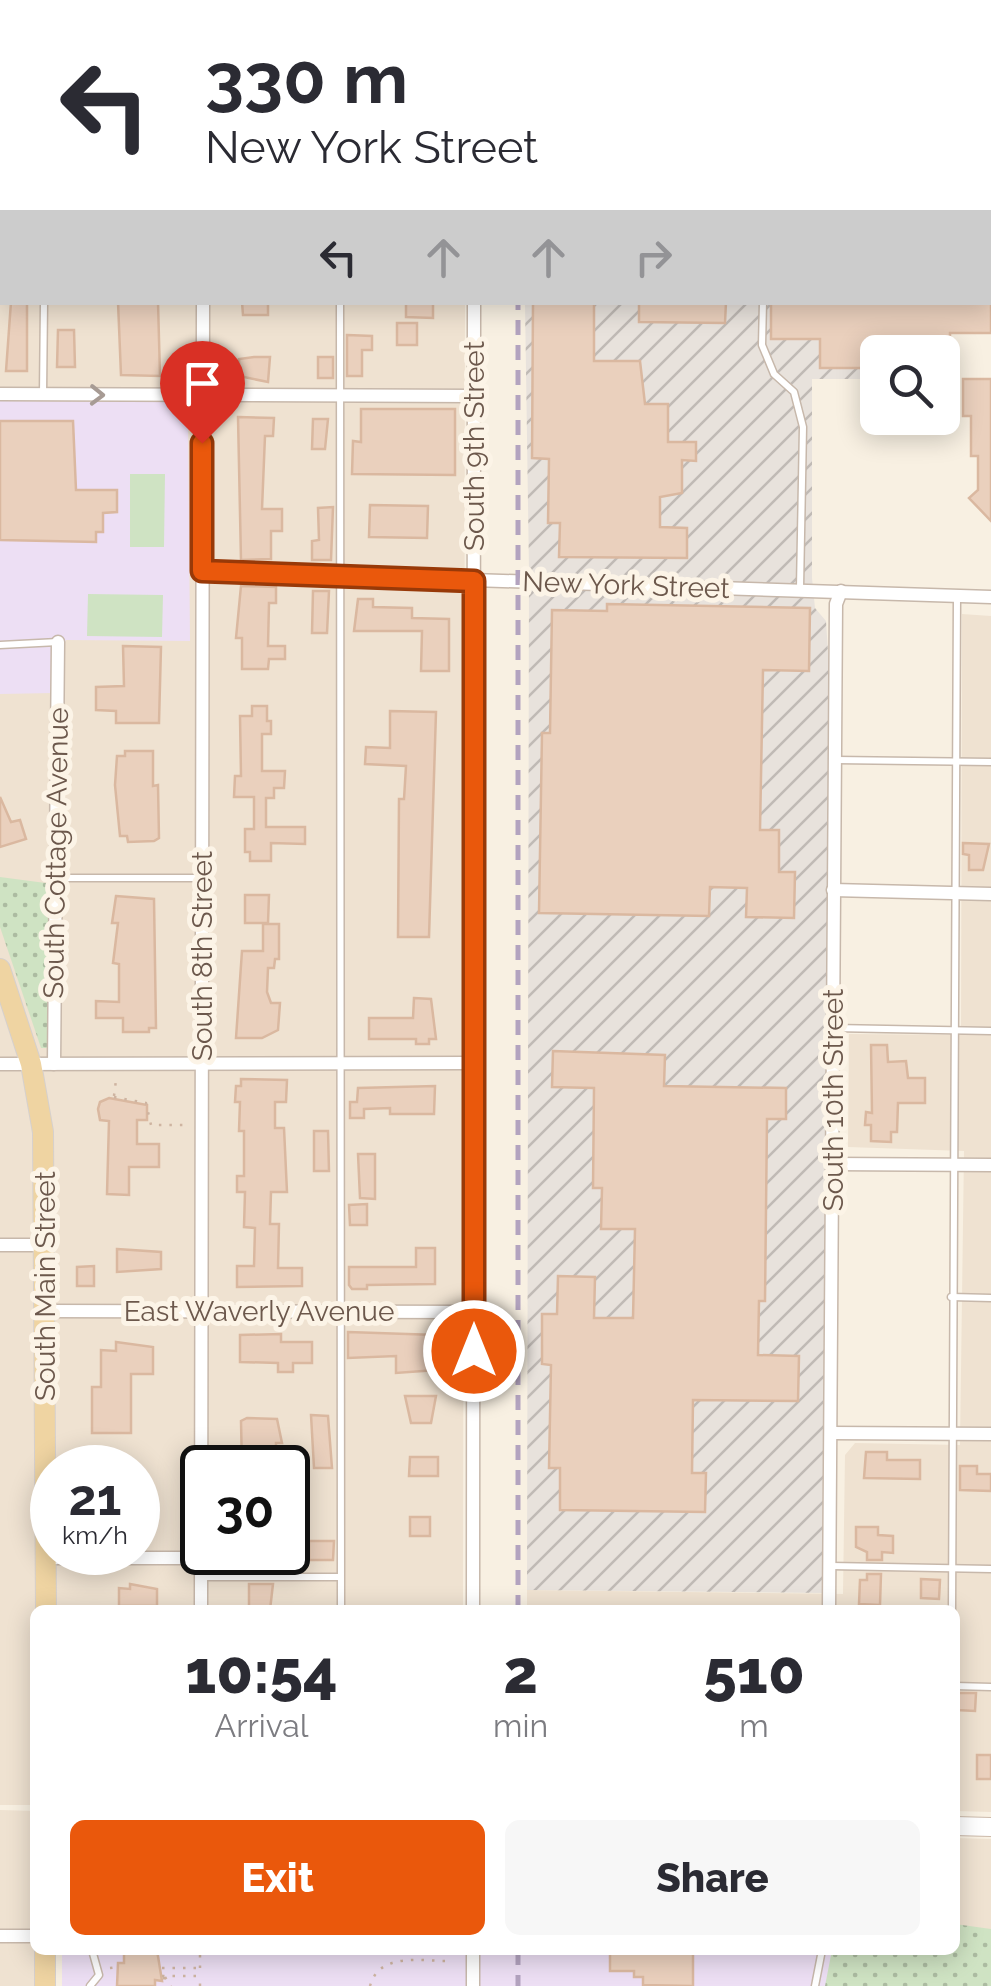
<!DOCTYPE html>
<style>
body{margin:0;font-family:Raleway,sans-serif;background:#f7f7f7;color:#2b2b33;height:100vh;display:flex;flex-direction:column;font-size:38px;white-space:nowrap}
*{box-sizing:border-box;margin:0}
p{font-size:32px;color:#7c7c81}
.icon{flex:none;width:55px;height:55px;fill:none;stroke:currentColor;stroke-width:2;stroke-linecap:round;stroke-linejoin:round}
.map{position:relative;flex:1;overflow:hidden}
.side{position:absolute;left:30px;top:1605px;width:930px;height:350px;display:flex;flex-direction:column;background:#fff;border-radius:15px;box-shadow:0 5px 25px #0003}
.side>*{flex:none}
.guide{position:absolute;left:0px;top:0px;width:992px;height:305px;box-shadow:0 5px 25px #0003;background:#fff;color:#2b2b33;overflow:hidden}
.tools{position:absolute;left:860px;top:335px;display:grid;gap:20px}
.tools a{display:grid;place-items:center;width:100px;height:100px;border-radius:15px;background:#fff;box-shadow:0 5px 25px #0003;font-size:50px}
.speed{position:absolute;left:30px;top:1445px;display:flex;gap:20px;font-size:50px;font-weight:700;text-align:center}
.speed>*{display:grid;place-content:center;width:130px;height:130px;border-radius:50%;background:#fff;box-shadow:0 5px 25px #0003;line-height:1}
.speed small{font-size:25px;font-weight:400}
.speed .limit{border:5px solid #111;border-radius:15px;background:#fff;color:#111}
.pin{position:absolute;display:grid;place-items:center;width:85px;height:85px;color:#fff;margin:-102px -42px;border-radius:50% 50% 50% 0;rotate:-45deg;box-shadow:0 0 10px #0007}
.pin .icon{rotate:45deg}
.me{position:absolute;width:110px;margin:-55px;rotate:0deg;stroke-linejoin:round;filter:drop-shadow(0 0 8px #0008)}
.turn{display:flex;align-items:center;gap:35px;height:210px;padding:0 40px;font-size:45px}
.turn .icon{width:130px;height:130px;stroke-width:2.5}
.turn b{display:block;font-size:70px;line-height:85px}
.lanes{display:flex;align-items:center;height:95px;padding:0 40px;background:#0003;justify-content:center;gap:50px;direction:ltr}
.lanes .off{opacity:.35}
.eta{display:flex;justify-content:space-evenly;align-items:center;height:170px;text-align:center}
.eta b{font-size:60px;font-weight:800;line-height:70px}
.primary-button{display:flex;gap:20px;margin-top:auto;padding:20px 40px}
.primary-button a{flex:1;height:115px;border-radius:15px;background:#ea580c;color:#fff;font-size:40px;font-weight:800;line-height:115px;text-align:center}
.primary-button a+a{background:#f7f7f7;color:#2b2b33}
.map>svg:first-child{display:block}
.residential{fill:#efe2d1;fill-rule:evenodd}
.industrial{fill:url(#industrial-furrows)}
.education{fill:#eddff4}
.grass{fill:url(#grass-dots)}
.garden{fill:#cfe3c3}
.building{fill:#ead0bd;stroke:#dab8a0;stroke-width:2.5}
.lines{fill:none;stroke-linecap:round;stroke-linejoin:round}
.lane-casing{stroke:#c7b8ab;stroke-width:9}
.street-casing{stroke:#c7b8ab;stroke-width:15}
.secondary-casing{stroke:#ccbaab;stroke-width:20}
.primary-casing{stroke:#d6d0cd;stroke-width:22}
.path{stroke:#ceb4a1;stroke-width:2.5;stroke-dasharray:2.5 8;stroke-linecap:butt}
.lane{stroke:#fff;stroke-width:6}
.street{stroke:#fff;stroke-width:12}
.secondary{stroke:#fff;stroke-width:18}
.primary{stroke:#efd4a2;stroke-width:20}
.rail{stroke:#b3a3bf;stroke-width:5;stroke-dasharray:15 10;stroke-linecap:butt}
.oneway{stroke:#a79b94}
.route-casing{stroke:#983908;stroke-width:25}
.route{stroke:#ea580c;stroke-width:18}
.labels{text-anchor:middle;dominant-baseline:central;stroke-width:10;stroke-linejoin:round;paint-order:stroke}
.street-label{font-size:28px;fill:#6c584c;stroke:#fcf4e7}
</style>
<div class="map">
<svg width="991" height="1986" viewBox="0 0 991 1986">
<defs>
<pattern id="industrial-furrows" width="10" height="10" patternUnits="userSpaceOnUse" patternTransform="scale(2.5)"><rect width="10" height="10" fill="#e8e2dc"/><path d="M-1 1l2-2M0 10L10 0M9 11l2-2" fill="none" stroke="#c0bab5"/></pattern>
<pattern id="grass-dots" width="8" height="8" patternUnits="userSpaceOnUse" patternTransform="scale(2.5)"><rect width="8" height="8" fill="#cfe3c3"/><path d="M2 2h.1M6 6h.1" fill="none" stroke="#acbba1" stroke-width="1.8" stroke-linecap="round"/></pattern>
</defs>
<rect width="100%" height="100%" fill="#f8f0e2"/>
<g class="residential">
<path d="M0,0H465L2,2V302L465,303L463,1610H48L47,1133L0,960ZM52,1468H138V1552H52ZM202,1468H288V1552H202Z"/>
<polygon points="962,614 991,616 991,1812 955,1811 955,1610 527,1610 527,1590 843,1594 845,1455 855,1443 960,1445 964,1151 848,1147 849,1034 961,1035"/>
<polygon points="0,969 40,1107 45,1610 35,1610 35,1805 0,1805"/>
<polygon points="0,1810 35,1811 35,1950 45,1986 0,1986"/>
<polygon points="955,1838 991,1839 991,1946 955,1945"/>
</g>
<g class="industrial">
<polygon points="528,0 802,0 528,2"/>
<polygon points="991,233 991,333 950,333 951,380 943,380 942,352 878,352 877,379 812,379 812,578 815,608 826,621 835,759 830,1593 527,1590 529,571 525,303 990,302"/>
</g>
<g class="education">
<polygon points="0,401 169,402 188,412 190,641 66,640 54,662 54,693 0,694"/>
<polygon points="991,1946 991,1986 62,1986 62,1950 955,1950"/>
</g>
<g class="grass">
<polygon points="0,877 53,884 49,1048 41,1048 0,927"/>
<polygon points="955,1924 991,1929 991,1986 825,1986 832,1950 955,1950"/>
</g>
<g class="garden">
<polygon points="130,474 165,474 164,547 130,547"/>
<polygon points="88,594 163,595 162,637 87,636"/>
</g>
<g class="building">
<polygon points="11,302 27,302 27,371 6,371"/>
<polygon points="118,302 158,302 160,376 121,375"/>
<polygon points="242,302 268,302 268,315 243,315"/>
<polygon points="406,302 433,302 433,318 406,317"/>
<polygon points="533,302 594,302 594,361 640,361 645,404 668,404 668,442 696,442 696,461 682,460 682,493 660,497 660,527 687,528 687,558 559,557 560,523 548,523 549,459 532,458"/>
<polygon points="639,302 726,302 725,323 639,322"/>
<polygon points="771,302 991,302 991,333 950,333 950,352 878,352 878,368 820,368 820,339 771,339"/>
<rect x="397" y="323" width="20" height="22"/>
<polygon points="58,330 74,330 75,367 57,367"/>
<polygon points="347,335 372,336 372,350 362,350 362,376 347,376"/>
<polygon points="254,357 270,357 268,382 239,376 239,359"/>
<rect x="318" y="357" width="15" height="21"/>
<polygon points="963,379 991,379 991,521 969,498 978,490 978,456 971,456 971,416 963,416"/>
<polygon points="361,409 455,409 455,475 352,474 353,441 361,442"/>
<polygon points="238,417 274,418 273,436 265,436 262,509 282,509 282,531 271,531 271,559 241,560"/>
<polygon points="313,419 328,419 325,449 312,449"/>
<polygon points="0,421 73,421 76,490 117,490 117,512 103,513 103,532 96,532 96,542 0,540"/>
<polygon points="370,505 428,506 427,538 369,537"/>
<polygon points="333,507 331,560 312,560 312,541 319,540 318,508"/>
<polygon points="241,586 276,587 276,603 269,603 268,646 285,646 285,659 269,659 268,669 242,669 242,638 236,638"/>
<polygon points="313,591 329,591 327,633 312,633"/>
<polygon points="358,599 373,599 373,607 412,608 412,618 449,619 449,671 421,671 422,631 354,631"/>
<polygon points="607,604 810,608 809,671 763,670 760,830 779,830 779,872 795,872 794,918 746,917 747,888 710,887 709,916 539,913 542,733 550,733 552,610 607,611"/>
<polygon points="123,646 161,647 159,723 116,723 116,711 96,710 96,687 124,686"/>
<polygon points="252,706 267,706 267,721 271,721 271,734 262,734 262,771 285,771 284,788 274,788 274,798 266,798 266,827 305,827 305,844 271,843 271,861 250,861 250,852 245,852 245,829 254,829 254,797 234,797 235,776 241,776 240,716 252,716"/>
<polygon points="390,711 436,712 429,937 398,937 399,799 404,799 406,766 365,764 366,747 390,748"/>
<polygon points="125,751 153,751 153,786 158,785 159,838 154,841 128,842 127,836 120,836 115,785 117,756 125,756"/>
<polygon points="0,797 11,822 20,820 26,839 0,847"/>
<polygon points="963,843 989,844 983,870 969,870 969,855 963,854"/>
<polygon points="245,895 269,895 268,923 245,923"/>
<polygon points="116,896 154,899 156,1028 149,1028 149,1032 123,1032 123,1018 96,1018 96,1001 119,1002 119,964 113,963 118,923 112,923"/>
<polygon points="263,924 279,924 279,959 275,959 274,968 268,968 267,992 271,1003 280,1003 278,1030 262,1038 236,1038 242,951 263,951"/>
<polygon points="414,998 431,999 436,1039 429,1039 429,1044 416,1044 416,1039 369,1039 369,1018 413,1018"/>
<polygon points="871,1045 887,1045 888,1062 906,1061 908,1078 925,1078 925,1103 898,1103 897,1132 891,1132 891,1142 871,1141 871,1125 865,1125 866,1112 872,1113"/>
<polygon points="553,1051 665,1055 664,1086 786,1088 786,1119 767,1119 765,1301 759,1301 758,1355 799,1356 798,1401 693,1400 692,1473 706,1473 705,1512 560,1510 560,1468 549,1468 551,1365 542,1364 542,1314 557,1314 558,1276 595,1277 594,1318 633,1318 635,1229 601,1229 602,1188 593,1188 594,1088 552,1087"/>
<polygon points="241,1079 287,1080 286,1102 275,1102 275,1128 284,1128 287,1192 271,1192 270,1224 279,1224 278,1268 302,1268 302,1286 237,1287 237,1266 254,1266 255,1228 244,1227 245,1192 237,1192 237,1176 244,1176 244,1131 239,1131 240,1102 235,1102 236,1086 241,1086"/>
<polygon points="435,1086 434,1114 390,1114 390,1108 364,1109 364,1118 350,1118 350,1102 357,1102 358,1088"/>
<polygon points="109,1098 147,1105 147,1120 137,1120 137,1144 159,1144 159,1167 129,1167 129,1195 107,1194 109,1121 100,1120 98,1109 100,1102"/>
<polygon points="314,1131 328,1131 329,1171 314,1171"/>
<polygon points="358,1154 375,1154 375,1199 360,1198"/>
<polygon points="367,1204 367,1225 350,1225 349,1205"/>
<polygon points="416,1248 435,1248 435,1284 367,1285 367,1289 352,1289 349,1285 349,1267 416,1267"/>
<polygon points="117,1249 161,1252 161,1269 117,1272"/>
<polygon points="94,1266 94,1286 77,1286 77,1267"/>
<polygon points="348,1332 436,1335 436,1370 396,1373 396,1356 348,1358"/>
<polygon points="281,1334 281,1342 312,1342 312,1363 293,1363 293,1372 278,1372 278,1363 240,1362 240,1335"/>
<polygon points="116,1342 153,1347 153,1374 131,1374 131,1433 92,1433 92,1387 101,1387 101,1350 116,1351"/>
<polygon points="405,1396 436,1396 431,1423 411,1423"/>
<polygon points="311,1415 328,1416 332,1468 314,1468"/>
<polygon points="247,1418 277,1419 282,1443 276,1443 276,1468 242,1468 241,1421"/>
<polygon points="866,1452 887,1452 887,1460 920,1460 920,1479 864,1478"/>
<polygon points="410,1457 438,1457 438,1476 409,1476"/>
<polygon points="960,1466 977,1466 977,1474 991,1474 991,1491 960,1490"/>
<rect x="138" y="1486" width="14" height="24"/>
<rect x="410" y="1517" width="20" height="19"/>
<polygon points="856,1527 878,1527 878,1535 893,1536 893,1553 882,1552 882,1560 867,1560 867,1552 856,1547"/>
<polygon points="309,1541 334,1541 333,1560 309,1560"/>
<polygon points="242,1552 273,1552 273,1570 242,1567"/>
<polygon points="867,1574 881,1574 880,1605 859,1604 860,1580 867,1580"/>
<polygon points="921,1579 940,1580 939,1599 921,1598"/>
<polygon points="130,1584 157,1589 157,1606 119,1606 119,1588 130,1589"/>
<polygon points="249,1584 273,1584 270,1610 249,1610"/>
<polygon points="957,1693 976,1693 975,1711 957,1710"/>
<rect x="977" y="1755" width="14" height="24"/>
<polygon points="124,1950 157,1950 162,1981 155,1980 155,1986 117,1986 118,1963 124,1963"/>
<polygon points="610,1950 693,1950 693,1986 643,1985 643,1977 634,1977 634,1971 610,1971"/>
</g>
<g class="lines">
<g class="lane-casing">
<g id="lane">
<polyline points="45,2 45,0"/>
<polyline points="345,2 345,0"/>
<polyline points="960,2 960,0"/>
<polyline points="0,297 2,297"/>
<polyline points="340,302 341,1610"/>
<polyline points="763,302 762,345 774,374 794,392 803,427 800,588"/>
<polyline points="43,394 44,302"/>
<polyline points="0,645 58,642"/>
<polyline points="836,760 991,762"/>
<polyline points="58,878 201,878"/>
<polyline points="834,1028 991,1031"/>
<polyline points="951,1297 991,1298"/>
<polyline points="831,1566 991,1569"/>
<polyline points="203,1577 340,1577"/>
<polyline points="952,1610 957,596"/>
<polyline points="955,1686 991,1687"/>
<polyline points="90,1986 99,1975 92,1950"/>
<polyline points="815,1986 822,1950"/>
</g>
</g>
<g class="street-casing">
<g id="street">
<polyline points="205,2 205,0"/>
<polyline points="475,2 475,0"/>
<polyline points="817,2 817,0"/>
<polyline points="990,223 991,223"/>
<polyline points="0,394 474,396"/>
<polyline points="202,571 991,597"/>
<polyline points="833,890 991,894"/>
<polyline points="0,1064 474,1063"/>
<polyline points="54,1064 58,642"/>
<polyline points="833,1164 991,1165"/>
<polyline points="0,1245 45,1245"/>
<polyline points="45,1311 473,1312"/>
<polyline points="831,1433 991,1434"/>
<polyline points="46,1558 202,1558"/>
<polyline points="201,1610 203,302"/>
<polyline points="473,1610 474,302"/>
<polyline points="829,1610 836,604 841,591"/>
<polyline points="0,1936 35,1936"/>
<polyline points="473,1950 473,1986"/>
</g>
</g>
<g class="secondary-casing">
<polyline id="secondary" points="955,1826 991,1827"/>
</g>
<g class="primary-casing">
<g id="primary">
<polyline points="0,969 31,1064 43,1132 46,1610"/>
<polyline points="45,1950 45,1986"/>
</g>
</g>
<g class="path">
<polyline points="454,0 454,2"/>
<polyline points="368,2 369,0"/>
<polyline points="114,1096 116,1080"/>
<polyline points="114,1097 146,1103 151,1125 187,1125"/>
<polyline points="110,1968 118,1967"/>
<polyline points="162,1968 200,1968"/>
<polyline points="200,1968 200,1950"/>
<polyline points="162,1976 200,1976"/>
<polyline points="164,1977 164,1986"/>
<polyline points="165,1977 171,1986"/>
<polyline points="200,1986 200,1976"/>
<path d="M370,1986C379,1952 421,1961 448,1961"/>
</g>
<use href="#lane" class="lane"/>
<use href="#street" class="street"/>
<use href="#secondary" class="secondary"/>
<use href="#primary" class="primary"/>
<g class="rail">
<polyline points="518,0 518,2"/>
<polyline points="518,1610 518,302"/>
<polyline points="518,1950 518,1986"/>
</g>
</g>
<defs><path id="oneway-chevron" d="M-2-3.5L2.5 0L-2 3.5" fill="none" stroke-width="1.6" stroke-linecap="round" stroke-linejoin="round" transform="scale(2.5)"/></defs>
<use class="oneway" href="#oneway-chevron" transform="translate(97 395) rotate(1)"/>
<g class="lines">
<g class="route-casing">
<polyline id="route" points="202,443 202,571 474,581 474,1351"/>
</g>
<use href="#route" class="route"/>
</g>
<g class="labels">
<g class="street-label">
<text transform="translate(474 446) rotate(-90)">South 9th Street</text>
<text transform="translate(626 585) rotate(2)">New York Street</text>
<text transform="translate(56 853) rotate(-89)">South Cottage Avenue</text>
<text transform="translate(202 956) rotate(-90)">South 8th Street</text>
<text transform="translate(833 1100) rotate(-90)">South 10th Street</text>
<text transform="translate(45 1286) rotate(-90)">South Main Street</text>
<text x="259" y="1311">East Waverly Avenue</text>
</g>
</g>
</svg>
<div class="tools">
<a><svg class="icon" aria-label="search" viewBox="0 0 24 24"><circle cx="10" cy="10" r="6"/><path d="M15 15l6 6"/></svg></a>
</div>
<div class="speed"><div>21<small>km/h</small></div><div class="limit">30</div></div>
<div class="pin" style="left:202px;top:443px;background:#d93025"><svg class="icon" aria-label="arrive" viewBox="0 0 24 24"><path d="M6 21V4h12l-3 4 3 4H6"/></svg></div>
<svg class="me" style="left:474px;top:1351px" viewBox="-20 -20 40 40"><circle r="17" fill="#ea580c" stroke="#fff" stroke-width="3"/><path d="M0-11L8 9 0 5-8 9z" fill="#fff"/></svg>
<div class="guide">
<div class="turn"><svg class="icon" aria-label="left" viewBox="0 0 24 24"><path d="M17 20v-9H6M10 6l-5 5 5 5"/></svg><div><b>330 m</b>New York Street</div></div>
<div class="lanes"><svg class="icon" aria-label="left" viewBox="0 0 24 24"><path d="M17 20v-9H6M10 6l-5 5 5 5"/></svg><svg class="icon off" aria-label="ahead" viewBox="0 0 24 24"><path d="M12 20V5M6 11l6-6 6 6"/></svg><svg class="icon off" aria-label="ahead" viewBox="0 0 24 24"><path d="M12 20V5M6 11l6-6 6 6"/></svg><svg class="icon off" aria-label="right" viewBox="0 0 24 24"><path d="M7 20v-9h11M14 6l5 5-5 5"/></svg></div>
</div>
<section class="side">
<div class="eta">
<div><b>10:54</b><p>Arrival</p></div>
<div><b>2</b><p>min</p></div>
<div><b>510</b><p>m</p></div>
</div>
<div class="primary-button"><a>Exit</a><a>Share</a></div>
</section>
</div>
